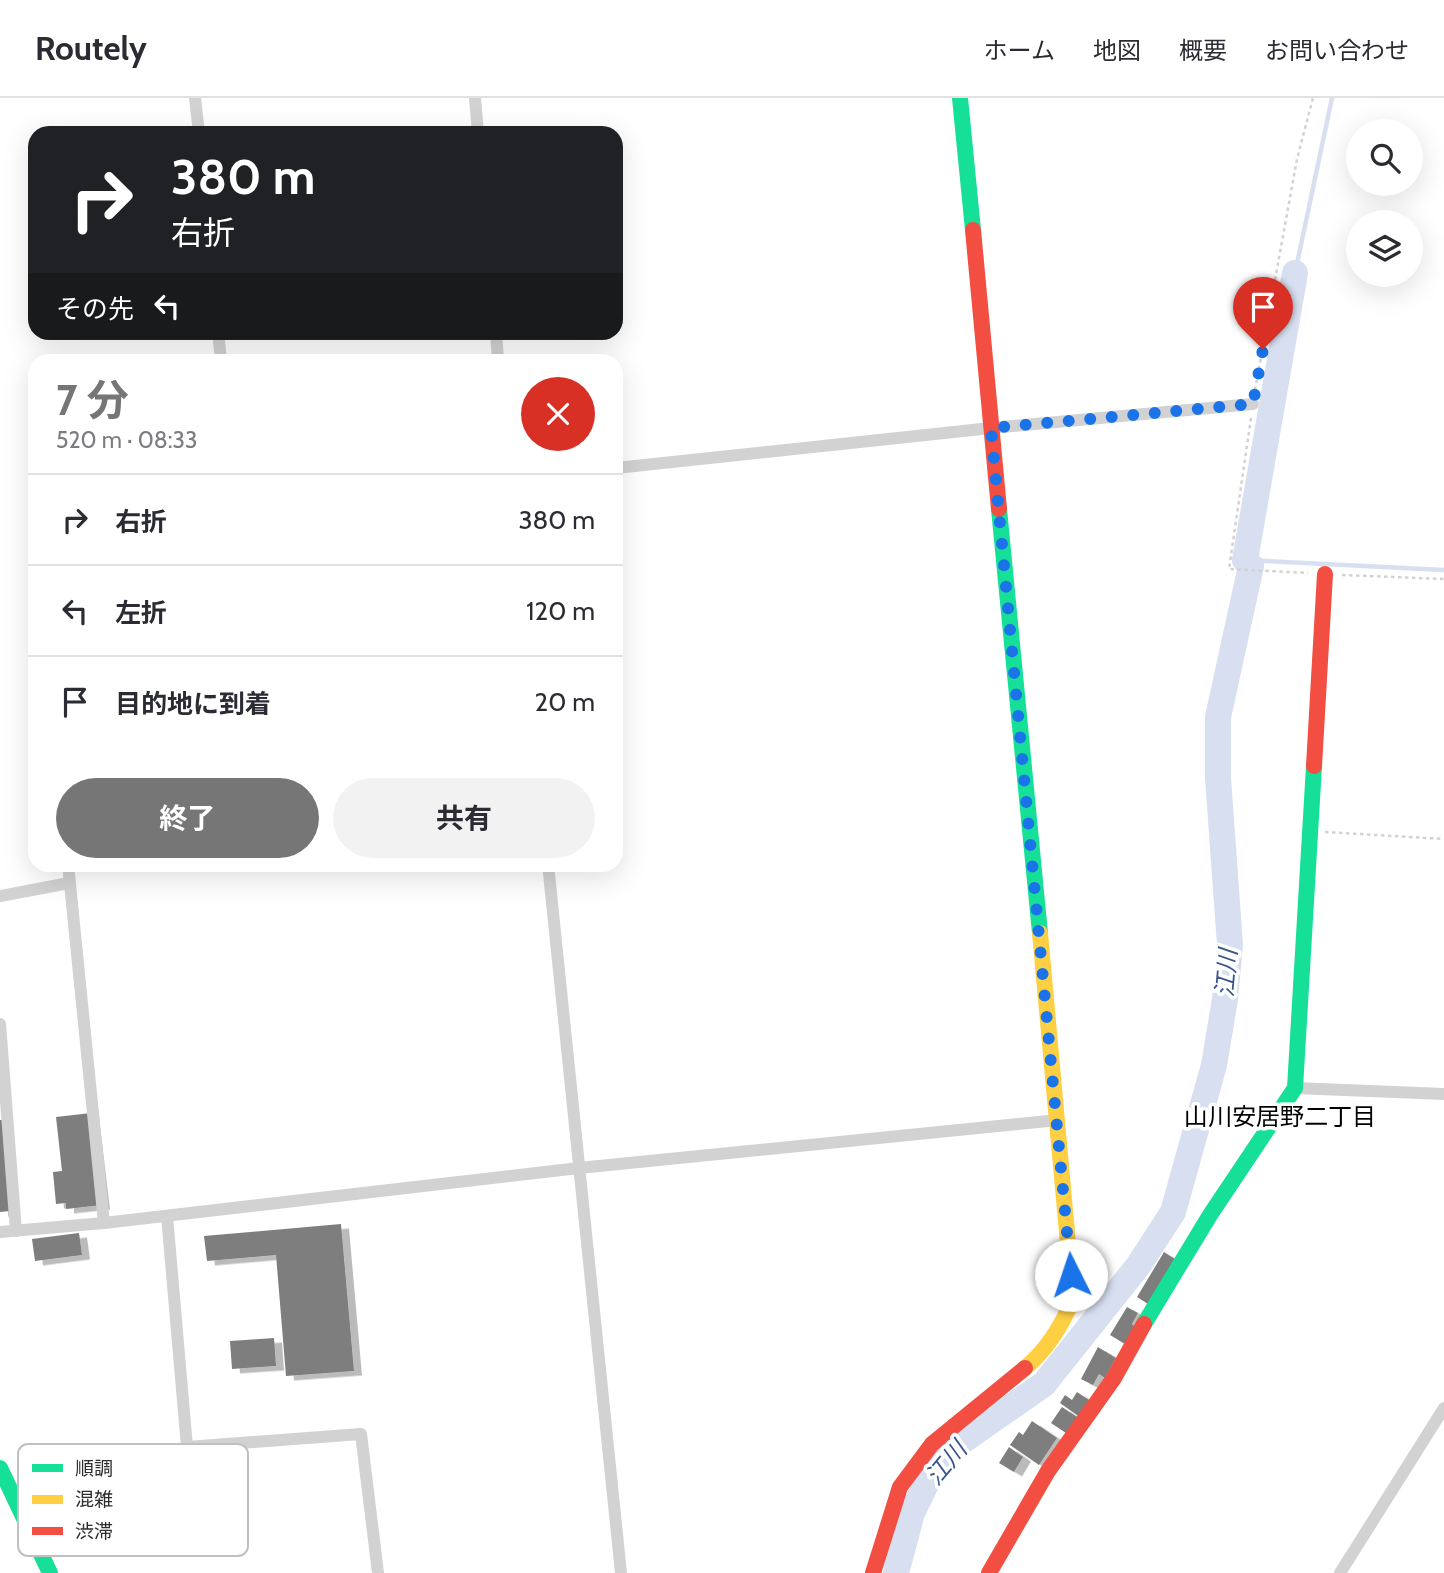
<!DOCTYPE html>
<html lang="ja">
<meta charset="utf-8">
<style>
body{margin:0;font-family:Cabin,"Noto Sans JP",sans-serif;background:#f2f2f3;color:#2b2b33;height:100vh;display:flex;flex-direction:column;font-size:26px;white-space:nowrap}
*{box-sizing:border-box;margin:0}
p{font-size:23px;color:#7c7c81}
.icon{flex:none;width:38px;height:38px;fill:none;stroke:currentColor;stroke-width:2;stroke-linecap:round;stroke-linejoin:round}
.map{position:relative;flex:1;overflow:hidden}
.details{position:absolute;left:28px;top:256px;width:595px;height:518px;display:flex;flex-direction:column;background:#fff;border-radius:21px;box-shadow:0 7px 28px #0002}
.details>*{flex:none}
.top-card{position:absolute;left:28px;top:28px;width:595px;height:214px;border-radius:21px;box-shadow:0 7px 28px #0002;background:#202124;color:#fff;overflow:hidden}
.buttons{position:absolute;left:1346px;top:21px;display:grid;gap:14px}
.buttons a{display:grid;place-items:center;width:77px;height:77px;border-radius:50%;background:#fff;box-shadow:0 7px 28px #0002;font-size:35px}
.pin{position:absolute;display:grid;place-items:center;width:60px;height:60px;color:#fff;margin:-72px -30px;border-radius:50% 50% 50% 0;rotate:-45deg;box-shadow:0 0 7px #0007}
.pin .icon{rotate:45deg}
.me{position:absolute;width:77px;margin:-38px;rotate:356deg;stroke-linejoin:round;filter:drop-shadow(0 0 5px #0008)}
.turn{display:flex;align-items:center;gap:24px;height:147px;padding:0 28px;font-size:32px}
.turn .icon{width:91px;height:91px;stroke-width:2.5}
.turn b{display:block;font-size:49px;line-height:60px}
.then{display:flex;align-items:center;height:66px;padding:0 28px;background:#0003;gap:14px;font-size:26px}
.round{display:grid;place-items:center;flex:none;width:74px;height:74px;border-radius:37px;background:#f2f2f3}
.overview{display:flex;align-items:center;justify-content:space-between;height:119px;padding:0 28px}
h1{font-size:42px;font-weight:700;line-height:52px;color:#767676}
.button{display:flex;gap:14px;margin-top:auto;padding:14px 28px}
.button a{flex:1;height:80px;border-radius:42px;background:#767676;color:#fff;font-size:28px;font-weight:700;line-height:80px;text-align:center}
.button a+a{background:#f2f2f3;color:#2b2b33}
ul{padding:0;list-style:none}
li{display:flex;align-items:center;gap:21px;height:91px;padding:0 28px;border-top:2px solid #e1e1e2}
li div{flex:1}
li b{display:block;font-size:26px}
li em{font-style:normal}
header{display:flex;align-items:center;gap:42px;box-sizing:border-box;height:98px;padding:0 35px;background:#fff;border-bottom:2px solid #e1e1e2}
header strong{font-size:33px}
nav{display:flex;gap:38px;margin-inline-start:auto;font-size:24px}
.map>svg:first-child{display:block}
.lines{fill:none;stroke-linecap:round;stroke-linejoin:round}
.stream{stroke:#d7dff1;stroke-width:4.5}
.river{stroke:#d7dff1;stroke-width:26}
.building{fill:#7e7e7e;filter:url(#shadow)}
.path{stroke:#d2d2d2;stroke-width:2.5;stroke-dasharray:3.5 3.5;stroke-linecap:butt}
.street{stroke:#d2d2d2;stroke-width:12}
.fast{stroke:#16e098;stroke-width:16}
.slow{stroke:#ffcf43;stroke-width:16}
.jam{stroke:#f24e42;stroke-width:16}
.route{stroke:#1a73e8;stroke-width:12;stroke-dasharray:0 21.6}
.labels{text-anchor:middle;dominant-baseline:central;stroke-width:7;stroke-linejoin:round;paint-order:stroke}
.water-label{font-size:24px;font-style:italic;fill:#3b558f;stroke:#fff}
.neighbourhood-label{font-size:24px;fill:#000;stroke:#fff}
.key{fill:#fff;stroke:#c0c0c0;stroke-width:2}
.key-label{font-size:19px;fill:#2d2d2d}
</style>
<header>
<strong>Routely</strong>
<nav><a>ホーム</a><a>地図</a><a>概要</a><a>お問い合わせ</a></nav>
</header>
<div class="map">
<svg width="1444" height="1475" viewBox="0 0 1444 1475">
<defs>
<filter id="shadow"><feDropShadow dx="8" dy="4.5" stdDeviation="0" flood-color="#0004"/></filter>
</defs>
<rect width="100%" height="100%" fill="#fff"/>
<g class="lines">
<g class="stream">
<polyline points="1295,175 1332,0"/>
<polyline points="1245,462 1444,472"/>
</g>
<polyline class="river" points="896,1475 912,1415 930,1378 958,1346 1044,1286 1138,1168 1173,1114 1214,967 1225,901 1230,847 1218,680 1218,619 1251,468 1245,462 1295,175"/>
</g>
<g class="building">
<polygon points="91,1015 102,1107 66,1111 66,1105 56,1106 53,1074 62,1073 56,1019"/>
<polygon points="0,1022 3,1022 10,1113 0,1114"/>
<polygon points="341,1126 354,1273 286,1278 276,1157 207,1163 204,1138"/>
<polygon points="79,1135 82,1157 35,1163 32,1141"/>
<polygon points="1164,1154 1175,1161 1148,1206 1137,1199"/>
<polygon points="1127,1209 1138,1215 1132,1226 1135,1229 1125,1246 1110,1237"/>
<polygon points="274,1240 276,1268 232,1271 230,1243"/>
<polygon points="1098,1249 1116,1260 1105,1280 1099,1276 1093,1287 1081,1281"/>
<polygon points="1077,1294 1092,1304 1081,1320 1060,1305 1065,1297 1072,1302"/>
<polygon points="1062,1309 1077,1319 1066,1335 1051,1325"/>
<polygon points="1032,1323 1057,1340 1039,1367 1010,1347 1019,1334 1023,1337"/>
<polygon points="1009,1349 1023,1359 1014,1374 999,1365"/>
</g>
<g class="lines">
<g class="path">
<polyline points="1255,292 1297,61 1313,0"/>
<polyline points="1251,320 1229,471 1308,475"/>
<polyline points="1342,477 1444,481"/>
<polyline points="1325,734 1444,741"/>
</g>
<g class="street">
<polyline points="195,0 199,35"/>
<polyline points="475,0 478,35"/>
<polyline points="218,234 221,262"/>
<polyline points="496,234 498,262"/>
<polyline points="616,370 991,330 1253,306"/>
<polyline points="68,766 104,1125"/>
<polyline points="548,766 621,1475"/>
<polyline points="0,798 69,785"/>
<polyline points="0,926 16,1133"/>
<polyline points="1295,990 1444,996"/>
<polyline points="167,1118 187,1349 361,1336 378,1475"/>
<polyline points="0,1134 104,1125 579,1070 1058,1022"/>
<polyline points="1340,1475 1444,1310"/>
</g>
<g class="fast">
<polyline points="960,0 973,132"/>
<polyline points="999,411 1040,835"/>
<polyline points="1144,1226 1210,1117 1295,990 1314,668"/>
<polyline points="0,1370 50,1475"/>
</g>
<path class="slow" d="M1025,1270C1047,1252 1062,1227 1073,1201L1040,835"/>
<g class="jam">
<polyline points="973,132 999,411"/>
<polyline points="1314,668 1325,476"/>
<polyline points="873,1475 900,1389 932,1346 1025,1270"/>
<polyline points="989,1475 1048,1373 1114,1280 1144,1226"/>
</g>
</g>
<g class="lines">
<polyline class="route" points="1071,1177 991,330 1253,306 1263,251"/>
</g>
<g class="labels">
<g class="water-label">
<text transform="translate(1226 875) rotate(-85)">江川</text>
<text transform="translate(946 1365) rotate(-50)">江川</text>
</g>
<g class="neighbourhood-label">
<text x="1280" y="1018">山川安居野二丁目</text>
</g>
</g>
<rect x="18" y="1346" width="230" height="112" rx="10" class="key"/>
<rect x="32" y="1366" width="31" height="8" fill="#16e098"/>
<rect x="32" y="1397" width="31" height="9" fill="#ffcf43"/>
<rect x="32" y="1429" width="31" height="8" fill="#f24e42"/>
<g class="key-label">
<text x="75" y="1377">順調</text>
<text x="75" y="1408">混雑</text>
<text x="75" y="1440">渋滞</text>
</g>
</svg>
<div class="buttons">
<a><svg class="icon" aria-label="search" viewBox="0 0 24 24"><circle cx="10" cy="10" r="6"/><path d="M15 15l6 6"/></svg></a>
<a><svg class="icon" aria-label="layers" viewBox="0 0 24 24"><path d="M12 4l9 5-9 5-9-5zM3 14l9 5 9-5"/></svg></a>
</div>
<div class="pin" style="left:1263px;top:251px;background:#d93025"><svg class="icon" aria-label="arrive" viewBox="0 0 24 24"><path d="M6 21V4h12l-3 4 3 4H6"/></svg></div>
<svg class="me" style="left:1071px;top:1177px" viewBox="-20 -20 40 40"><circle r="19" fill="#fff"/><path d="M0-13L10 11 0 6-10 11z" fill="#1a73e8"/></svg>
<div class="top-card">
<div class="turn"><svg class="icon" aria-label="right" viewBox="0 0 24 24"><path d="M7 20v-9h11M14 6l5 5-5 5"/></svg><div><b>380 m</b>右折</div></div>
<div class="then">その先<svg class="icon" aria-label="left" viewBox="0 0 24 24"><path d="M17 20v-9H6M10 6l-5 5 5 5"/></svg></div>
</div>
<section class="details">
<div class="overview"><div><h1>7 分</h1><p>520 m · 08:33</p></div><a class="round" style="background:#d93025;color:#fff"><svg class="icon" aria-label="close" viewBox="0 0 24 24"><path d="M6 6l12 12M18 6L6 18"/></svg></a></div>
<ul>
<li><svg class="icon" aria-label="right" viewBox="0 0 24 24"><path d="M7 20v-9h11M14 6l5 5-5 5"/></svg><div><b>右折</b></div><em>380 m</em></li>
<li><svg class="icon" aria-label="left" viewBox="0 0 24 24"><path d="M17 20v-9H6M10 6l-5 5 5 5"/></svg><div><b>左折</b></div><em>120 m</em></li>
<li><svg class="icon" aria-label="arrive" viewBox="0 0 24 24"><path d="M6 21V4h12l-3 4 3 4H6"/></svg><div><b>目的地に到着</b></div><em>20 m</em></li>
</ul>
<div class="button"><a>終了</a><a>共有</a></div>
</section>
</div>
